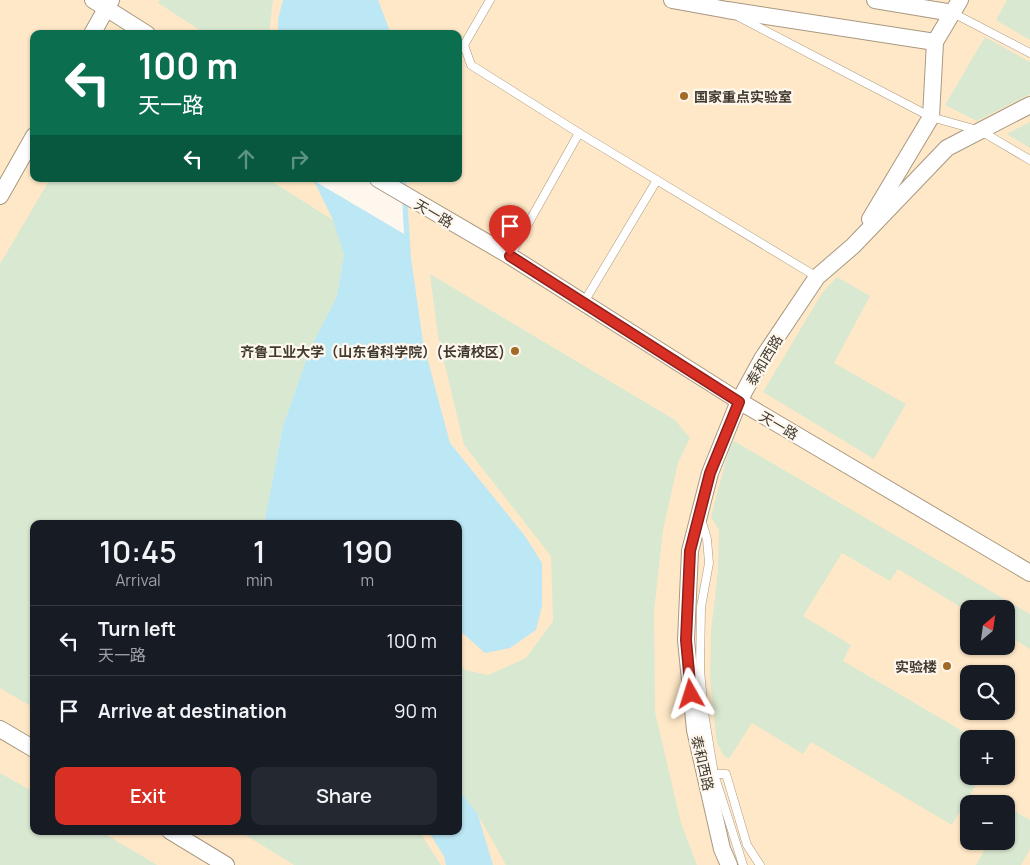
<!DOCTYPE html>
<meta charset="utf-8">
<style>
body{margin:0;font-family:Manrope,"Noto Sans SC",sans-serif;background:#242831;color:#f1f3f6;height:100vh;display:flex;flex-direction:column;font-size:19px;white-space:nowrap}
*{box-sizing:border-box;margin:0}
p{font-size:16px;color:#9ea1a6}
.icon{flex:none;width:28px;height:28px;fill:none;stroke:currentColor;stroke-width:2;stroke-linecap:round;stroke-linejoin:round}
.map{position:relative;flex:1;overflow:hidden}
.details{position:absolute;left:30px;top:520px;width:432px;height:315px;display:flex;flex-direction:column;background:#171b24;border-radius:10px;box-shadow:0 1px 4px #0004}
.details>*{flex:none}
.hud{position:absolute;left:30px;top:30px;width:432px;height:152px;border-radius:10px;box-shadow:0 1px 4px #0004;background:#0b6e4f;color:#fff;overflow:hidden}
.needle{width:32px;rotate:29deg}
.controls{position:absolute;left:960px;top:600px;display:grid;gap:10px}
.controls a{display:grid;place-items:center;width:55px;height:55px;border-radius:10px;background:#171b24;box-shadow:0 1px 4px #0004;font-size:25px}
.pin{position:absolute;display:grid;place-items:center;width:42px;height:42px;color:#fff;margin:-51px -21px;border-radius:50% 50% 50% 0;rotate:-45deg;box-shadow:0 0 5px #0007}
.pin .icon{rotate:45deg}
.me{position:absolute;width:55px;margin:-28px;rotate:354deg;stroke-linejoin:round;filter:drop-shadow(0 0 4px #0008)}
.turn{display:flex;align-items:center;gap:18px;height:105px;padding:0 25px;font-size:22px}
.turn .icon{width:65px;height:65px;stroke-width:2.5}
.turn b{display:block;font-size:35px;line-height:42px}
.lanes{display:flex;align-items:center;height:48px;padding:0 25px;background:#0003;justify-content:center;gap:25px;direction:ltr}
.lanes .off{opacity:.35}
.eta{display:flex;justify-content:space-evenly;align-items:center;height:85px;text-align:center}
.eta b{font-size:30px;font-weight:600;line-height:35px}
.action{display:flex;gap:10px;margin-top:auto;padding:10px 25px}
.action a{flex:1;height:58px;border-radius:10px;background:#d93025;color:#fff;font-size:20px;font-weight:600;line-height:58px;text-align:center}
.action a+a{background:#242831;color:#f1f3f6}
ul{padding:0;list-style:none}
li{display:flex;align-items:center;gap:15px;height:70px;padding:0 25px;border-top:1px solid #363941}
li div{flex:1}
li b{display:block;font-size:19px}
li em{font-style:normal}
.map>svg:first-child{display:block}
.built{fill:#ffe8c7;fill-rule:evenodd}
.green{fill:#d9e8d1}
.water{fill:#bce7f4}
.pier{fill:#fef7ed}
.lines{fill:none;stroke-linecap:round;stroke-linejoin:round}
.lane-casing{stroke:#a99880;stroke-width:9}
.street-casing{stroke:#a99880;stroke-width:18}
.lane{stroke:#fff;stroke-width:8}
.street{stroke:#fff;stroke-width:16}
.route-casing{stroke:#8d1f18;stroke-width:12}
.route{stroke:#d93025;stroke-width:9}
.poi-dot{fill:#a26928;stroke:#fef7ed;stroke-width:2}
.labels{text-anchor:middle;dominant-baseline:central;stroke-width:4.5;stroke-linejoin:round;paint-order:stroke}
.poi-label{font-size:14px;font-weight:bold;fill:#413a30;stroke:#fef7ed;text-anchor:end}
.street-label{font-size:14px;fill:#413a30;stroke:#fef7ed}
</style>
<div class="map">
<svg width="1030" height="865" viewBox="0 0 1030 865">
<rect width="100%" height="100%" fill="#fef7ed"/>
<path class="built" d="M0,0H1030V865H0ZM34,34H459V179H34ZM34,524H459V831H34ZM969,609H1006V646H969ZM969,674H1006V711H969ZM969,739H1006V776H969ZM969,804H1006V841H969Z"/>
<g class="green">
<polygon points="160,0 273,0 269,34 206,34 158,3"/>
<polygon points="1007,0 1030,0 1030,40 996,20"/>
<polygon points="985,37 1030,62 1030,94 977,121 945,105"/>
<polygon points="1030,122 1030,148 1007,134"/>
<polygon points="50,179 268,179 333,220 344,255 337,296 310,349 283,426 264,524 34,524 34,708 0,688 0,264"/>
<polygon points="430,274 675,420 690,438 678,463 663,530 654,611 655,712 681,823 697,865 506,865 478,815 459,790 459,663 465,670 488,675 526,658 553,621 551,556 464,445 438,336"/>
<polygon points="837,277 870,296 834,363 906,404 874,459 763,392 822,293"/>
<polygon points="734,441 1030,614 1030,649 1006,635 1006,609 969,609 969,612 898,569 890,581 842,553 803,616 851,645 843,661 976,739 969,739 969,776 981,776 952,825 811,742 803,754 752,723 729,759 723,755 717,743 710,679 711,631 718,571 719,530 711,517 728,452"/>
<polygon points="0,773 34,792 34,831 100,831 157,865 0,865"/>
<polygon points="1009,808 1030,820 1030,849 1021,865 976,865 990,841 1006,841 1006,812"/>
<polygon points="239,831 419,831 441,865 294,865"/>
</g>
<g class="water">
<polygon points="283,0 378,0 391,34 278,34 278,19"/>
<polygon points="313,179 406,179 411,258 423,342 450,443 525,536 542,563 542,606 536,630 510,648 485,653 459,630 459,524 264,524 283,426 310,349 337,296 344,255 333,220"/>
<polygon points="459,790 478,815 493,865 446,865 444,856 428,831 459,831"/>
</g>
<polygon class="pier" points="311,179 401,179 404,234"/>
<g class="lines">
<g class="lane-casing">
<g id="lane">
<polyline points="490,0 464,45 471,65 579,133 817,277"/>
<polyline points="953,13 1030,53"/>
<polyline points="739,17 931,117 981,131 1030,160"/>
<polyline points="510,256 579,133"/>
<polyline points="584,302 657,180"/>
<polyline points="701,519 707,539 709,563 701,607 700,670 704,713 714,774 743,865"/>
<polyline points="714,774 726,774 747,845 760,865"/>
</g>
</g>
<g class="street-casing">
<g id="street">
<polyline points="93,0 147,34"/>
<polyline points="672,0 727,10 935,42"/>
<polyline points="875,0 953,13"/>
<polyline points="92,34 111,0"/>
<polyline points="378,179 510,256 739,401 1030,573"/>
<polyline points="0,196 34,136"/>
<polyline points="870,219 931,117 935,42 960,0"/>
<polyline points="0,729 34,749"/>
<polyline points="170,831 226,865"/>
<polyline points="729,865 722,849 695,730 686,640 690,551 710,473 739,401 762,359 817,277 853,246 947,148 1030,105"/>
</g>
</g>
<use href="#lane" class="lane"/>
<use href="#street" class="street"/>
</g>
<g class="lines">
<g class="route-casing">
<polyline id="route" points="510,256 739,402 710,473 690,551 686,640 691,694"/>
</g>
<use href="#route" class="route"/>
</g>
<g class="poi-dot">
<circle cx="684" cy="96" r="5"/>
<circle cx="515" cy="351" r="5"/>
<circle cx="947" cy="666" r="5"/>
</g>
<g class="labels">
<g class="poi-label">
<text x="694" y="96" text-anchor="start">国家重点实验室</text>
<text x="505" y="351">齐鲁工业大学（山东省科学院）(长清校区)</text>
<text x="937" y="666">实验楼</text>
</g>
<g class="street-label">
<text transform="translate(434 213) rotate(30)">天一路</text>
<text transform="translate(764 360) rotate(-59)">泰和西路</text>
<text transform="translate(779 425) rotate(30)">天一路</text>
<text transform="translate(703 763) rotate(77)">泰和西路</text>
</g>
</g>
</svg>
<div class="controls">
<a><svg class="needle" viewBox="-14 -14 28 28"><path d="M0-13l5 13h-10z" fill="#e53935"/><path d="M0 13l5-13h-10z" fill="#9ea1a6"/></svg></a>
<a><svg class="icon" aria-label="search" viewBox="0 0 24 24"><circle cx="10" cy="10" r="6"/><path d="M15 15l6 6"/></svg></a>
<a>+</a>
<a>−</a>
</div>
<div class="pin" style="left:510px;top:256px;background:#d93025"><svg class="icon" aria-label="arrive" viewBox="0 0 24 24"><path d="M6 21V4h12l-3 4 3 4H6"/></svg></div>
<svg class="me" style="left:691px;top:694px" viewBox="-20 -20 40 40"><path d="M0-17L14 15 0 8-14 15z" fill="#d93025" stroke="#fff" stroke-width="4"/></svg>
<div class="hud">
<div class="turn"><svg class="icon" aria-label="left" viewBox="0 0 24 24"><path d="M17 20v-9H6M10 6l-5 5 5 5"/></svg><div><b>100 m</b>天一路</div></div>
<div class="lanes"><svg class="icon" aria-label="left" viewBox="0 0 24 24"><path d="M17 20v-9H6M10 6l-5 5 5 5"/></svg><svg class="icon off" aria-label="ahead" viewBox="0 0 24 24"><path d="M12 20V5M6 11l6-6 6 6"/></svg><svg class="icon off" aria-label="right" viewBox="0 0 24 24"><path d="M7 20v-9h11M14 6l5 5-5 5"/></svg></div>
</div>
<section class="details">
<div class="eta">
<div><b>10:45</b><p>Arrival</p></div>
<div><b>1</b><p>min</p></div>
<div><b>190</b><p>m</p></div>
</div>
<ul>
<li><svg class="icon" aria-label="left" viewBox="0 0 24 24"><path d="M17 20v-9H6M10 6l-5 5 5 5"/></svg><div><b>Turn left</b><p>天一路</p></div><em>100 m</em></li>
<li><svg class="icon" aria-label="arrive" viewBox="0 0 24 24"><path d="M6 21V4h12l-3 4 3 4H6"/></svg><div><b>Arrive at destination</b></div><em>90 m</em></li>
</ul>
<div class="action"><a>Exit</a><a>Share</a></div>
</section>
</div>
